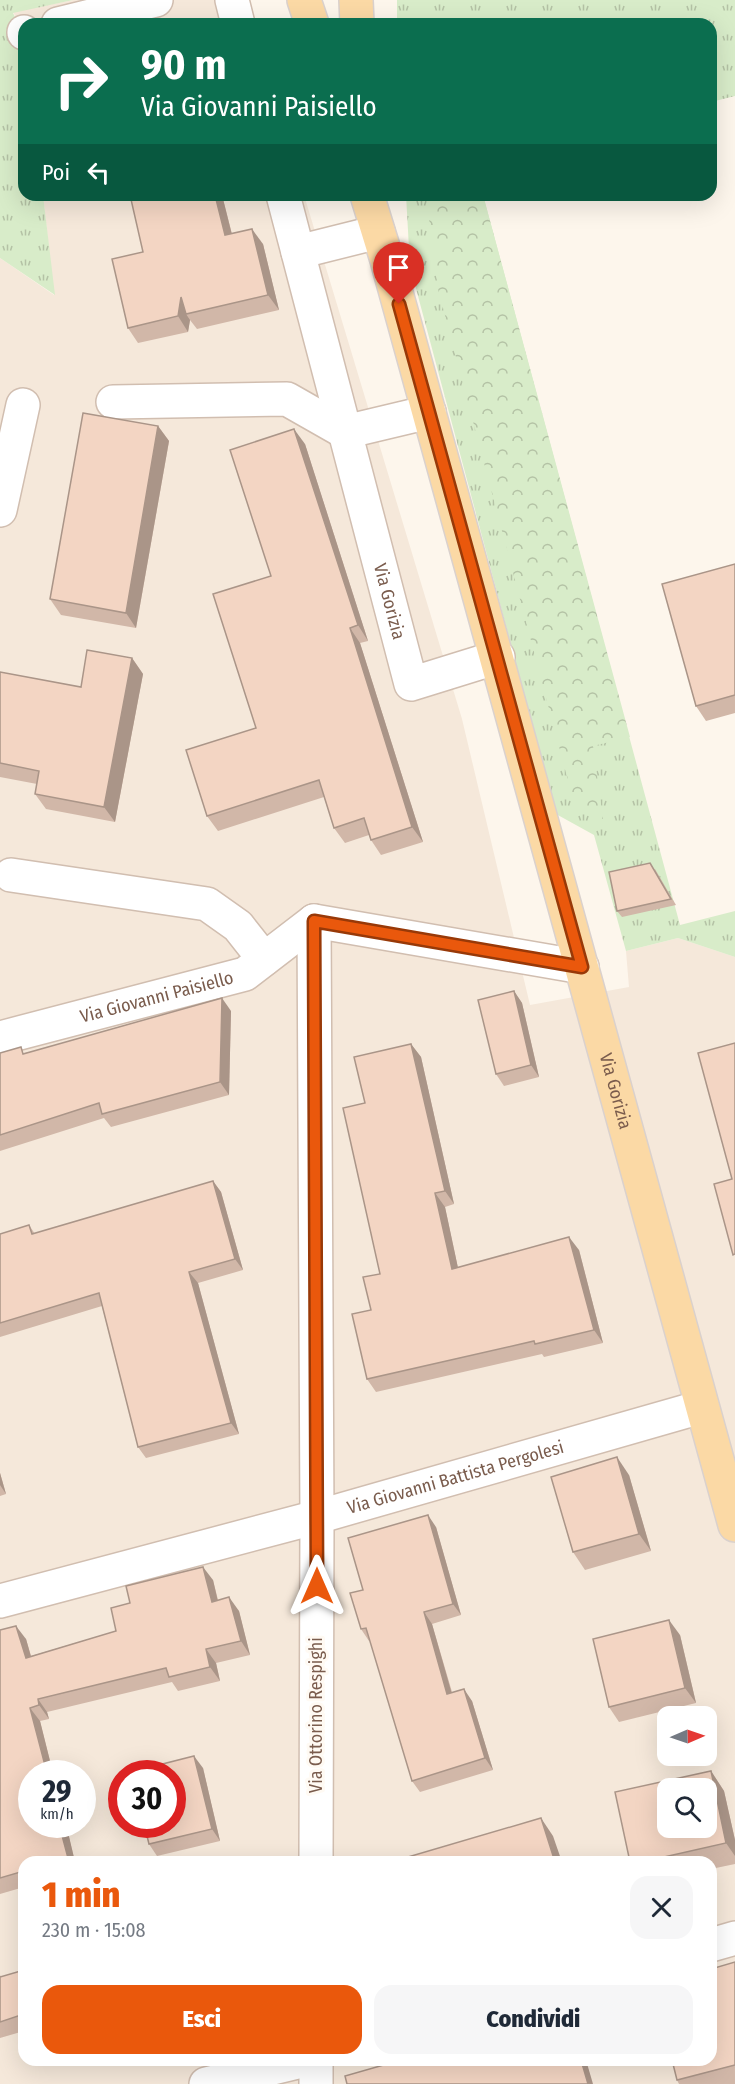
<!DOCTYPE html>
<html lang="it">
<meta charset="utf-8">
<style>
body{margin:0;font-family:"Fira Sans Condensed",sans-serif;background:#f6f6f7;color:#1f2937;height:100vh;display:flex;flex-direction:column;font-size:22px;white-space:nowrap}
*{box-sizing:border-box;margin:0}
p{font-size:20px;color:#747a83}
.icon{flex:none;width:33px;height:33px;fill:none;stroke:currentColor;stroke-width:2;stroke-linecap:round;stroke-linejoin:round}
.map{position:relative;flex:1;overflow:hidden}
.panel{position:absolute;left:18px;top:1856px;width:699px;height:210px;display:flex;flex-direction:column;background:#fff;border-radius:18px;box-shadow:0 6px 24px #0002}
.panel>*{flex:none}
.hud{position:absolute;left:18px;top:18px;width:699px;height:183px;border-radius:18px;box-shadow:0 6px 24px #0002;background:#0b6e4f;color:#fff;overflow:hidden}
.needle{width:39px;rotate:88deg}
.controls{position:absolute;left:657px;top:1706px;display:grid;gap:12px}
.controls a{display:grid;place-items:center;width:60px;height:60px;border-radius:12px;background:#fff;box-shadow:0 6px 24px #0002;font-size:30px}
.speed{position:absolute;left:18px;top:1760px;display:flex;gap:12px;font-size:30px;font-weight:700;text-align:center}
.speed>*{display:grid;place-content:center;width:78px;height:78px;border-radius:50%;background:#fff;box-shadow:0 6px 24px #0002;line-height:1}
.speed small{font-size:15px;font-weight:400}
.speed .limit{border:9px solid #d22;background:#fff;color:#111}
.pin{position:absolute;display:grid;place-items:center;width:51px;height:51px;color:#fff;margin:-62px -26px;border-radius:50% 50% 50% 0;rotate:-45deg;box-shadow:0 0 6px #0007}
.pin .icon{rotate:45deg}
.me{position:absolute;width:66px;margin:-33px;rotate:0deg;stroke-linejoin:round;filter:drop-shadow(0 0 4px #0008)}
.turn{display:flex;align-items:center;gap:21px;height:126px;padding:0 24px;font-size:27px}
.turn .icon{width:78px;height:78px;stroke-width:2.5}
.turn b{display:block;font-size:42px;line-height:51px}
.then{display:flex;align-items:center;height:57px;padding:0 24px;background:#0003;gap:12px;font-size:22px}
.round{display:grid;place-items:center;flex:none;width:63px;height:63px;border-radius:18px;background:#f6f6f7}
.headline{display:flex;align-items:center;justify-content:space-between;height:102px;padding:0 24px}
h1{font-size:36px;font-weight:800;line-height:45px;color:#ea580c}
.action{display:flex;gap:12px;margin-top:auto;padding:12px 24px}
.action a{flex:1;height:69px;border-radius:18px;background:#ea580c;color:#fff;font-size:24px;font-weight:800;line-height:69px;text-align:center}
.action a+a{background:#f6f6f7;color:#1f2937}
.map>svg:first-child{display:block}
.residential{fill:#f5e8da;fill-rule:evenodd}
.grass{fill:url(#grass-tufts)}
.forest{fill:url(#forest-crowns)}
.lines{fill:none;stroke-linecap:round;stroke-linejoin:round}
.minor-casing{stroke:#d1beb0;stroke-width:36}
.major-casing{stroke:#dad1cd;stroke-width:36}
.minor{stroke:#fff;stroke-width:33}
.major{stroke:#fbd9a5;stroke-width:33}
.wall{fill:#d1b7a8}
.shaded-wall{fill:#aa9588}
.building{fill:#f3d5c3;stroke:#aa9588;stroke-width:1.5;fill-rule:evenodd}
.route-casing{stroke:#983908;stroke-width:15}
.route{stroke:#ea580c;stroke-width:10}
.labels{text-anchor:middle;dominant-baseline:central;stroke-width:6;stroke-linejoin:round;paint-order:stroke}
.street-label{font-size:18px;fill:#7a5c4d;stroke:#fffaf3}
</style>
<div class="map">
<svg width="735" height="2084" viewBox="0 0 735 2084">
<defs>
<pattern id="grass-tufts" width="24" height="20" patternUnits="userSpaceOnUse" patternTransform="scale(1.5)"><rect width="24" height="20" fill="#d8ecc9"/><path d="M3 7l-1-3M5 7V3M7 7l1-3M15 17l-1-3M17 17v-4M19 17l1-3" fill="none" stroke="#b4c2a5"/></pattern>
<pattern id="forest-crowns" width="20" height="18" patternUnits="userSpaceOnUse" patternTransform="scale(1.5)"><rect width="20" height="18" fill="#d8ecc9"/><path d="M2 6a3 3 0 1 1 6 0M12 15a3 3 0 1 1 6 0" fill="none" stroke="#b4c2a5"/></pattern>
</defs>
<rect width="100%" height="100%" fill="#fdf6ec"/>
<g class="residential">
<polygon points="73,0 245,0 253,24 24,24 24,32 13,12"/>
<path d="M43,195H304L462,719L530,1005L629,987L626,951L678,938L735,957V2084H0V258L54,295ZM668,1716H706V1755H668ZM32,1773H82V1824H32ZM122,1773H172V1824H122ZM668,1788H706V1827H668ZM24,1862H711V2060H24Z"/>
</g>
<g class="grass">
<polygon points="0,0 73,0 13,13 24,35 24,195 43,195 55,295 0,258"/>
<polygon points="397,0 735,0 735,96 711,102 711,24 397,24"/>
<polygon points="406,195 483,195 680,925 735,911 735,957 678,938 626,951 594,835 556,814 410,266"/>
</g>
<polygon class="forest" points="426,195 483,195 630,737 593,746 604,826 575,807 438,289"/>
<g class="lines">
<g class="minor-casing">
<g id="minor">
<polyline points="232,0 238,24"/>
<polyline points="58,24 156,0"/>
<polyline points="24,33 24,32"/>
<path id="s1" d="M283,195L411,684L498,657"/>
<polyline points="298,252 378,232"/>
<polyline points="113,402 287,399 345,432 429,412"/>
<polyline points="0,510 23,405"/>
<polyline points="11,875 207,904 238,926 264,959"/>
<polyline points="314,921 317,1517 316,1862"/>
<path id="s2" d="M0,1038L245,974L314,921L582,967"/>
<path id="s3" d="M0,1601L317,1517L701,1407"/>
<polyline points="711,1945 735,1938"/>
<polyline points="316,2060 316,2084"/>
<polyline points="206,2084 306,2060"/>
</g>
</g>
<g class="major-casing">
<g id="major">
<polyline points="304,0 312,24"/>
<polyline points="356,0 357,24"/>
<path id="s4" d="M367,195L387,260L735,1525"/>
</g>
</g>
<use href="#minor" class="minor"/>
<use href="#major" class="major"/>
</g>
<g class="wall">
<polygon points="222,195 232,234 263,244 279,310 197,329 190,320 188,332 138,343 128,328 143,252"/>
<polygon points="158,426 169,441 136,628 61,615 50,599"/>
<polygon points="305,444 368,641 360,643 423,842 381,855 371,840 369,835 345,843 334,828 324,797 218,831 207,816 256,728 271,576"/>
<polygon points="735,564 735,713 706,721 696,706"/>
<polygon points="132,658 143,674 115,822 46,809 35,794 37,784 0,777 0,672 81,687"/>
<polygon points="655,869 676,905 622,917 617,911"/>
<polygon points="514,991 522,1003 539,1077 504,1086 496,1074"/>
<polygon points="231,1011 229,1095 111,1127 104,1118 0,1151 0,1053 25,1053"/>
<polygon points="411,1044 421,1057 454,1204 445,1207 458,1268 579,1250 603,1343 544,1357 542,1354 376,1392 367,1379 371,1310 380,1274 365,1103"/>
<polygon points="213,1181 221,1192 243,1270 198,1283 239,1434 146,1458 138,1447 102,1306 0,1337 0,1234 29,1225 35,1234"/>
<polygon points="0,1473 6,1494 0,1496"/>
<polygon points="629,1475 651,1551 585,1570 573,1552"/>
<polygon points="436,1527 461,1615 432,1624 452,1692 472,1701 493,1770 420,1792 412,1781 370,1641 369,1641 361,1629 363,1590"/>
<polygon points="213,1580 218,1600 239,1611 250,1655 216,1663 220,1681 178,1691 172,1682 47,1712 49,1719 40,1721 53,1773 32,1773 66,1824 75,1862 24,1862 24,1887 0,1894 0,1630 26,1639 31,1656 116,1631 130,1603"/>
<polygon points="680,1635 696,1703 619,1722 609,1707"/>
<polygon points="203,1768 220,1841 157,1856 149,1844"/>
<polygon points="711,1771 724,1791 735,1840 735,1864 711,1869 711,1862 630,1862"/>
<polygon points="735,1962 735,2084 679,2084 677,2080"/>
<polygon points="24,1970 24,2031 0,2038 0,1975 1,1977"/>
</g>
<g class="shaded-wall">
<polygon points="215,195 222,195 236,251 225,235"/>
<polygon points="252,229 263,244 279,310 268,295"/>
<polygon points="181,297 186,314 190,320 188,332 178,316"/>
<polygon points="158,426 169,441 136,628 126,613"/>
<polygon points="294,429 305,444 368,641 358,625"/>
<polygon points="350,628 360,643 423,842 412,827"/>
<polygon points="132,658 143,674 115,822 104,807"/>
<polygon points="514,991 522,1003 539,1077 531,1065"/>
<polygon points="222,998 231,1011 229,1095 220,1082"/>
<polygon points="411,1044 421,1057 454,1204 445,1191"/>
<polygon points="213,1181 221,1192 243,1270 235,1259"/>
<polygon points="435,1193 445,1207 461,1282 452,1269"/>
<polygon points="569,1237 579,1250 603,1343 594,1330"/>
<polygon points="189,1272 198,1283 239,1434 231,1423"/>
<polygon points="617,1457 629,1475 651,1551 639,1534"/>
<polygon points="0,1473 6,1494 0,1485"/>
<polygon points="428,1515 436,1527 461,1615 453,1604"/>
<polygon points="203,1567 213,1580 221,1615 212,1602"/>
<polygon points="229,1597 239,1611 250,1655 241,1641"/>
<polygon points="424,1612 432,1624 455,1705 447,1694"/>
<polygon points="669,1620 680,1635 696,1703 685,1688"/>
<polygon points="16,1626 26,1639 35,1671 26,1658"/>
<polygon points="206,1649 216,1663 220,1681 210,1667"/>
<polygon points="464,1689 472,1701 493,1770 485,1758"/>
<polygon points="38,1699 47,1712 49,1719 39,1705"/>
<polygon points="30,1708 40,1721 53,1773 47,1773"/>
<polygon points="194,1756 203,1768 220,1841 212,1829"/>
<polygon points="711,1771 724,1791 735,1840 735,1856 726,1843"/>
<polygon points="541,1818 553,1836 562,1862 555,1862"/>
<polygon points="59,1824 66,1824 75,1862 71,1862 68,1858"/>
<polygon points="581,2060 586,2060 593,2084 588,2084"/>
</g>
<g class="building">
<polygon points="130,195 215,195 225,235 252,229 268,295 186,314 181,297 178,316 128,328 112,259 143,252"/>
<polygon points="83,413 158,426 126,613 50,599"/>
<polygon points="294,429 358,625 350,628 412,827 371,840 364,818 334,828 319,780 207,816 186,750 256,728 213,594 271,576 230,450"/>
<polygon points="735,564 735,695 696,706 662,584"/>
<polygon points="87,650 132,658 104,807 35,794 39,771 0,763 0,672 81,687"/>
<polygon points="650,863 671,899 617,911 609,872"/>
<polygon points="514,991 531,1065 496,1074 478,1000"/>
<polygon points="222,998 220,1082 102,1114 99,1103 0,1135 0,1053 21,1047 23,1054"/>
<polygon points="735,1043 735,1254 733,1255 714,1184 732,1179 698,1053"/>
<polygon points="411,1044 445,1191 435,1193 452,1269 569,1237 594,1330 535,1344 534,1341 367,1379 352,1314 371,1310 363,1277 380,1274 343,1108 365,1103 354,1057"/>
<polygon points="213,1181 235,1259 189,1272 231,1423 138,1447 99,1293 0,1323 0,1234 29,1225 32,1234"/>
<polygon points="617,1457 639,1534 573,1552 551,1477"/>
<polygon points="428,1515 453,1604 424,1612 447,1694 464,1689 485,1758 412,1781 366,1628 361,1629 350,1593 363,1590 348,1538"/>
<polygon points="203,1567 212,1602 229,1597 241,1641 206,1649 210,1667 169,1677 166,1668 38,1699 39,1705 30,1708 47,1773 32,1773 32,1824 59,1824 68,1858 56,1862 24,1862 24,1871 0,1878 0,1630 16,1626 26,1658 116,1631 111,1608 130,1603 126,1586"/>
<polygon points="669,1620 685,1688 609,1707 593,1639"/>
<polygon points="194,1756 212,1829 149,1844 144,1824 172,1824 172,1773 131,1772"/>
<path d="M711,1771L726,1843L642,1862H630L615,1792ZM668,1788H706V1827H668Z"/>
<polygon points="541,1818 555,1862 391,1862"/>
<polygon points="735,1962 735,2065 677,2080 672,2060 711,2060 711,1969"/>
<polygon points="24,1970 24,2014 0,2022 0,1977"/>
<polygon points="401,2060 420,2060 422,2063 437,2060 581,2060 588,2084 347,2084 345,2076"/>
</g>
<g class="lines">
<g class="route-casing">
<polyline id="route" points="317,1586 314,921 582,967 399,304"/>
</g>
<use href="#route" class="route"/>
</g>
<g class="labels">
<g class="street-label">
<text stroke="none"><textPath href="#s1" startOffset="420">Via Gorizia</textPath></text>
<text stroke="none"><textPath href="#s2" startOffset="162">Via Giovanni Paisiello</textPath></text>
<text stroke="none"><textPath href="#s4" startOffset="930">Via Gorizia</textPath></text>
<text stroke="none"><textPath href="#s3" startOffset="472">Via Giovanni Battista Pergolesi</textPath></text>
<text transform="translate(316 1715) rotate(-90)">Via Ottorino Respighi</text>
</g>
</g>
</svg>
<div class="controls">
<a><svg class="needle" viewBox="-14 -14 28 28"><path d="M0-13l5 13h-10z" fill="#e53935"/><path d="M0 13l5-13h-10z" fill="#747a83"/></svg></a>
<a><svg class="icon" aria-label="search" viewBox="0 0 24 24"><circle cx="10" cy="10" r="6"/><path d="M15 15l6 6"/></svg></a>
</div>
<div class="speed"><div>29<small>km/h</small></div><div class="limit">30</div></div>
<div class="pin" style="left:399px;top:304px;background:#d93025"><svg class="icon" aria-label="arrive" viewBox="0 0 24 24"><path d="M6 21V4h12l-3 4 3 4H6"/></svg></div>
<svg class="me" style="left:317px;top:1586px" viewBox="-20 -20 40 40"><path d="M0-17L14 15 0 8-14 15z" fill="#ea580c" stroke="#fff" stroke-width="4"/></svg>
<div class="hud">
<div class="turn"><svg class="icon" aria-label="right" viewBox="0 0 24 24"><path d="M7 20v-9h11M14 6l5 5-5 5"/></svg><div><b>90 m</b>Via Giovanni Paisiello</div></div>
<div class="then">Poi<svg class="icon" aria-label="left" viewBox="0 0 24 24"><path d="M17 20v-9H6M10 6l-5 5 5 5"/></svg></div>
</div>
<section class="panel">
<div class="headline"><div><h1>1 min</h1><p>230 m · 15:08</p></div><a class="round"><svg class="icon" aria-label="close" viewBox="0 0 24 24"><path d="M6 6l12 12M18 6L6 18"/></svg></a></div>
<div class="action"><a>Esci</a><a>Condividi</a></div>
</section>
</div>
